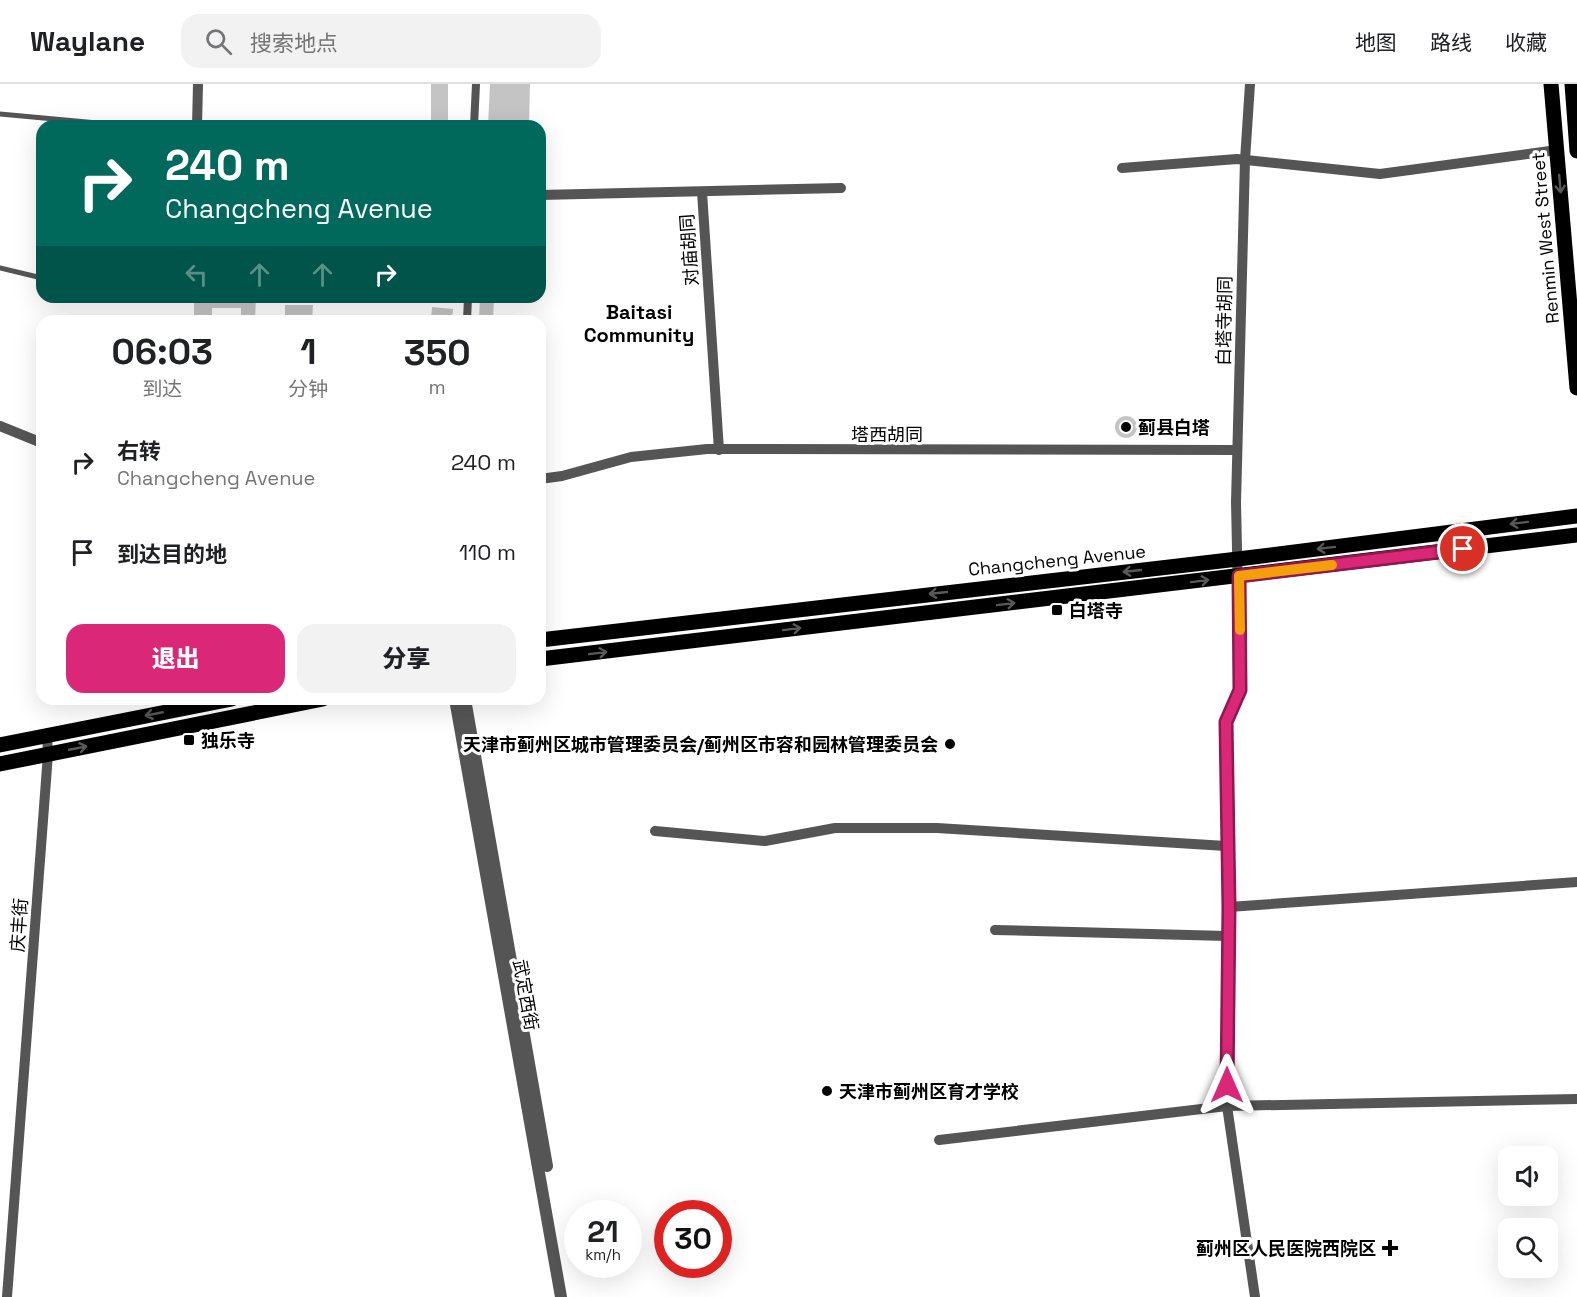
<!DOCTYPE html>
<html lang="zh">
<meta charset="utf-8">
<style>
body{margin:0;font-family:"Space Grotesk","Noto Sans SC",sans-serif;background:#f2f2f2;color:#202124;height:100vh;display:flex;flex-direction:column;font-size:22px;white-space:nowrap}
*{box-sizing:border-box;margin:0}
p{font-size:20px;color:#757577}
.icon{flex:none;width:33px;height:33px;fill:none;stroke:currentColor;stroke-width:2;stroke-linecap:round;stroke-linejoin:round}
.map{position:relative;flex:1;overflow:hidden}
.drawer{position:absolute;left:36px;top:231px;width:510px;height:390px;display:flex;flex-direction:column;background:#fff;border-radius:18px;box-shadow:0 6px 24px #0002}
.drawer>*{flex:none}
.guide{position:absolute;left:36px;top:36px;width:510px;height:183px;border-radius:18px;box-shadow:0 6px 24px #0002;background:#00695c;color:#fff;overflow:hidden}
.controls{position:absolute;left:1498px;top:1062px;display:grid;gap:12px}
.controls a{display:grid;place-items:center;width:60px;height:60px;border-radius:12px;background:#fff;box-shadow:0 6px 24px #0002;font-size:30px}
.speed{position:absolute;left:564px;top:1116px;display:flex;gap:12px;font-size:30px;font-weight:700;text-align:center}
.speed>*{display:grid;place-content:center;width:78px;height:78px;border-radius:50%;background:#fff;box-shadow:0 6px 24px #0002;line-height:1}
.speed small{font-size:15px;font-weight:400}
.speed .limit{border:9px solid #d22;background:#fff;color:#111}
.pin{position:absolute;display:grid;place-items:center;width:51px;height:51px;color:#fff;margin:-26px;border:3px solid #fff;border-radius:50%;box-shadow:0 2px 6px #0007}
.me{position:absolute;width:66px;margin:-33px;rotate:0deg;stroke-linejoin:round;filter:drop-shadow(0 0 4px #0008)}
.turn{display:flex;align-items:center;gap:21px;height:126px;padding:0 30px;font-size:27px}
.turn .icon{width:78px;height:78px;stroke-width:2.5}
.turn b{display:block;font-size:42px;line-height:51px}
.lanes{display:flex;align-items:center;height:57px;padding:0 30px;background:#0003;justify-content:center;gap:30px;direction:ltr}
.lanes .off{opacity:.35}
.eta{display:flex;justify-content:space-evenly;align-items:center;height:102px;text-align:center}
.eta b{font-size:36px;font-weight:800;line-height:42px}
.button{display:flex;gap:12px;margin-top:auto;padding:12px 30px}
.button a{flex:1;height:69px;border-radius:18px;background:#db2777;color:#fff;font-size:24px;font-weight:800;line-height:69px;text-align:center}
.button a+a{background:#f2f2f2;color:#202124}
ul{padding:0;list-style:none}
li{display:flex;align-items:center;gap:18px;height:90px;padding:0 30px}
li div{flex:1}
li b{display:block;font-size:22px}
li em{font-style:normal}
header{display:flex;align-items:center;gap:36px;box-sizing:border-box;height:84px;padding:0 30px;background:#fff;border-bottom:2px solid #e0e0e0}
header strong{font-size:28px}
nav{display:flex;gap:33px;margin-inline-start:auto;font-size:21px}
.search{width:420px;height:54px;background:#f2f2f2;display:flex;align-items:center;gap:15px;box-sizing:border-box;padding:0 21px;border-radius:18px;color:#757577;font-size:22px}
.map>svg:first-child{display:block}
.building{fill:#c4c4c4}
.lines{fill:none;stroke-linecap:round;stroke-linejoin:round}
.service{stroke:#555;stroke-width:5}
.pedestrian{stroke:#555;stroke-width:8}
.minor{stroke:#555;stroke-width:10}
.tertiary{stroke:#555;stroke-width:12}
.primary{stroke:#000;stroke-width:15}
.oneway{stroke:#595959}
.route-casing{stroke:#8e194d;stroke-width:15}
.route{stroke:#db2777;stroke-width:10}
.slow{stroke:#f59e0b;stroke-width:10}
.poi-dot{fill:#000;stroke:#fff;stroke-width:2}
.labels{text-anchor:middle;dominant-baseline:central;stroke-width:6;stroke-linejoin:round;paint-order:stroke}
.street-label{font-size:18px;fill:#000;stroke:#fff}
.poi-label{font-size:18px;font-weight:bold;fill:#000;stroke:#fff;text-anchor:start}
.neighbourhood-label{font-size:20px;font-weight:bold;fill:#000;stroke:#fff}
</style>
<header>
<strong>Waylane</strong>
<div class="search"><svg class="icon" aria-label="search" viewBox="0 0 24 24"><circle cx="10" cy="10" r="6"/><path d="M15 15l6 6"/></svg>搜索地点</div>
<nav><a>地图</a><a>路线</a><a>收藏</a></nav>
</header>
<div class="map">
<svg width="1577" height="1213" viewBox="0 0 1577 1213">
<rect width="100%" height="100%" fill="#fff"/>
<g class="building">
<rect x="431" y="0" width="17" height="42"/>
<polygon points="490,0 530,0 529,42 488,42"/>
<polygon points="194,213 256,213 255,237 241,237 241,224 212,224 212,237 194,237"/>
<polygon points="480,213 494,213 493,237 479,237"/>
<polygon points="285,221 313,221 312,237 285,237"/>
<polygon points="432,223 453,225 452,237 431,236"/>
<circle cx="1126" cy="343" r="11"/>
</g>
<g class="lines">
<g class="service">
<polyline points="0,30 130,42"/>
<polyline points="0,184 42,194"/>
</g>
<g class="pedestrian">
<polyline points="474,42 476,0"/>
<polyline points="467,237 468,213"/>
</g>
<g class="minor">
<polyline points="1250,0 1245,76 1236,418 1240,606 1226,638 1226,762 1229,823 1227,1022 1255,1213"/>
<polyline points="197,42 198,0"/>
<polyline points="1122,84 1237,75 1380,90 1557,66"/>
<polyline points="702,108 719,366"/>
<polyline points="540,111 841,104"/>
<polyline points="0,342 42,359"/>
<polyline points="540,395 562,392 631,373 707,365 1237,366"/>
<polyline points="655,747 765,757 835,744 937,744 1226,762"/>
<polyline points="1229,823 1577,798"/>
<polyline points="995,846 1227,852"/>
<polyline points="939,1056 1227,1022 1577,1015"/>
<polyline points="7,1213 48,670 47,651"/>
</g>
<g class="tertiary">
<polyline points="455,615 561,1213"/>
<polyline points="465,615 547,1082"/>
</g>
<g class="primary">
<polyline points="1551,0 1577,304"/>
<polyline points="1572,0 1577,67"/>
<polyline points="540,556 1238,475 1577,432"/>
<polyline points="540,575 1577,451"/>
<polyline points="0,661 232,615"/>
<polyline points="0,680 323,615"/>
</g>
</g>
<defs><path id="oneway-shaft" d="M-6 0H5M1.5-3L5.5 0L1.5 3" fill="none" stroke-width="1.6" stroke-linecap="round" stroke-linejoin="round" transform="scale(1.5)"/></defs>
<g class="oneway">
<use href="#oneway-shaft" transform="translate(1560 100) rotate(85)"/>
<use href="#oneway-shaft" transform="translate(1519 439) rotate(173)"/>
<use href="#oneway-shaft" transform="translate(1326 464) rotate(173)"/>
<use href="#oneway-shaft" transform="translate(1132 487) rotate(174)"/>
<use href="#oneway-shaft" transform="translate(1200 497) rotate(-7)"/>
<use href="#oneway-shaft" transform="translate(938 509) rotate(174)"/>
<use href="#oneway-shaft" transform="translate(1006 520) rotate(-7)"/>
<use href="#oneway-shaft" transform="translate(792 545) rotate(-7)"/>
<use href="#oneway-shaft" transform="translate(598 569) rotate(-7)"/>
<use href="#oneway-shaft" transform="translate(154 630) rotate(169)"/>
<use href="#oneway-shaft" transform="translate(78 664) rotate(-11)"/>
</g>
<g class="lines">
<g class="route-casing">
<polyline id="route" points="1227,1001 1229,823 1226,638 1240,606 1239,492 1463,465"/>
</g>
<use href="#route" class="route"/>
<polyline class="slow" points="1240,546 1239,492 1332,481"/>
</g>
<g class="poi-dot">
<circle cx="1126" cy="343" r="6"/>
<rect x="1051" y="520" width="12" height="12" rx="3"/>
<rect x="183" y="650" width="12" height="12" rx="3"/>
<circle cx="950" cy="660" r="6"/>
<circle cx="827" cy="1007" r="6"/>
<path d="M1387 1155h6v6h6v6h-6v6h-6v-6h-6v-6h6z"/>
</g>
<g class="labels">
<g class="street-label">
<text transform="translate(1545 154) rotate(-95)">Renmin West Street</text>
<text transform="translate(689 166) rotate(-94)">对庙胡同</text>
<text transform="translate(1224 237) rotate(-89)">白塔寺胡同</text>
<text x="887" y="350">塔西胡同</text>
<text transform="translate(1057 476) rotate(-6)">Changcheng Avenue</text>
<text transform="translate(19 841) rotate(-86)">庆丰街</text>
<text transform="translate(526 911) rotate(80)">武定西街</text>
</g>
<g class="poi-label">
<text x="1138" y="343">蓟县白塔</text>
<text x="1069" y="526">白塔寺</text>
<text x="201" y="656">独乐寺</text>
<text x="938" y="660" text-anchor="end">天津市蓟州区城市管理委员会/蓟州区市容和园林管理委员会</text>
<text x="839" y="1007">天津市蓟州区育才学校</text>
<text x="1376" y="1164" text-anchor="end">蓟州区人民医院西院区</text>
</g>
<g class="neighbourhood-label">
<text x="639" y="228">Baitasi<tspan x="639" dy="23">Community</tspan></text>
</g>
</g>
</svg>
<div class="controls">
<a><svg class="icon" aria-label="sound" viewBox="0 0 24 24"><path d="M4 9h4l5-4v14l-5-4H4zM17 9q2 3 0 6"/></svg></a>
<a><svg class="icon" aria-label="search" viewBox="0 0 24 24"><circle cx="10" cy="10" r="6"/><path d="M15 15l6 6"/></svg></a>
</div>
<div class="speed"><div>21<small>km/h</small></div><div class="limit">30</div></div>
<div class="pin" style="left:1463px;top:465px;background:#d93025"><svg class="icon" aria-label="arrive" viewBox="0 0 24 24"><path d="M6 21V4h12l-3 4 3 4H6"/></svg></div>
<svg class="me" style="left:1227px;top:1001px" viewBox="-20 -20 40 40"><path d="M0-17L14 15 0 8-14 15z" fill="#db2777" stroke="#fff" stroke-width="4"/></svg>
<div class="guide">
<div class="turn"><svg class="icon" aria-label="right" viewBox="0 0 24 24"><path d="M7 20v-9h11M14 6l5 5-5 5"/></svg><div><b>240 m</b>Changcheng Avenue</div></div>
<div class="lanes"><svg class="icon off" aria-label="left" viewBox="0 0 24 24"><path d="M17 20v-9H6M10 6l-5 5 5 5"/></svg><svg class="icon off" aria-label="ahead" viewBox="0 0 24 24"><path d="M12 20V5M6 11l6-6 6 6"/></svg><svg class="icon off" aria-label="ahead" viewBox="0 0 24 24"><path d="M12 20V5M6 11l6-6 6 6"/></svg><svg class="icon" aria-label="right" viewBox="0 0 24 24"><path d="M7 20v-9h11M14 6l5 5-5 5"/></svg></div>
</div>
<section class="drawer">
<div class="eta">
<div><b>06:03</b><p>到达</p></div>
<div><b>1</b><p>分钟</p></div>
<div><b>350</b><p>m</p></div>
</div>
<ul>
<li><svg class="icon" aria-label="right" viewBox="0 0 24 24"><path d="M7 20v-9h11M14 6l5 5-5 5"/></svg><div><b>右转</b><p>Changcheng Avenue</p></div><em>240 m</em></li>
<li><svg class="icon" aria-label="arrive" viewBox="0 0 24 24"><path d="M6 21V4h12l-3 4 3 4H6"/></svg><div><b>到达目的地</b></div><em>110 m</em></li>
</ul>
<div class="button"><a>退出</a><a>分享</a></div>
</section>
</div>
